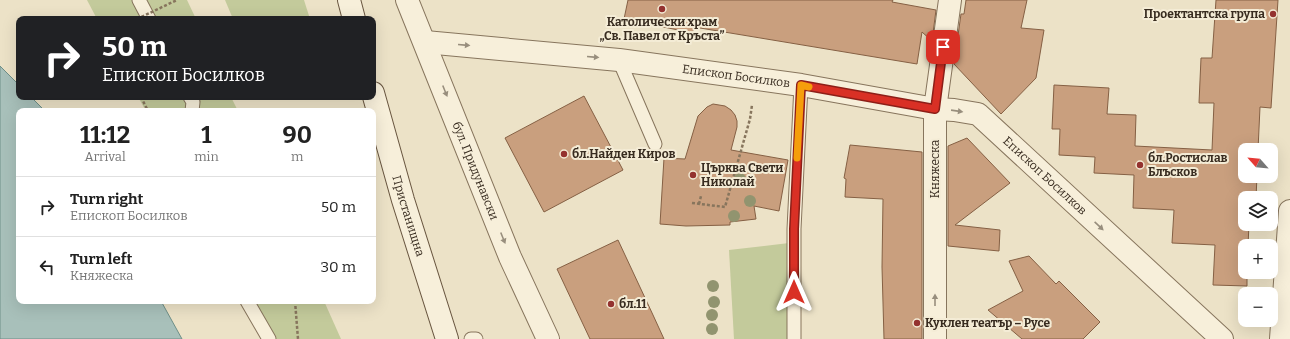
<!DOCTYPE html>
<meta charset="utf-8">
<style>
body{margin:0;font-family:Bitter,serif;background:#f2f2f2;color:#222;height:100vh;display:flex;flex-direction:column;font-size:15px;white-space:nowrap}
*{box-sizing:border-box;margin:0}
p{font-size:13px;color:#767676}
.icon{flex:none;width:22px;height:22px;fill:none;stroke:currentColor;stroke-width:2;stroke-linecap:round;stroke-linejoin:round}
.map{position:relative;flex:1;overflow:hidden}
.sheet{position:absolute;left:16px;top:108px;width:360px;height:196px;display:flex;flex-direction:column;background:#fff;border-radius:8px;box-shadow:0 4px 16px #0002}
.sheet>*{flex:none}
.top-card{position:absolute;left:16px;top:16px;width:360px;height:84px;border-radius:8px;box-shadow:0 4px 16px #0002;background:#202124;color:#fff;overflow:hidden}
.needle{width:26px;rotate:297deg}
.tools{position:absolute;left:1238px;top:143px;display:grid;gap:8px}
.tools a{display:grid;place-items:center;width:40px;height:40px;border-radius:8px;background:#fff;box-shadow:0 4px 16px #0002;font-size:20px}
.pin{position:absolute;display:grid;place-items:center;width:34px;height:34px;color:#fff;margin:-17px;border-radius:8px;box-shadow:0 2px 6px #0006}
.me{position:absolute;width:44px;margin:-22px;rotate:0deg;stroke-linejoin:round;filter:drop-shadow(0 0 3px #0008)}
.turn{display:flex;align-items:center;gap:14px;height:84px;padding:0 20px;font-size:18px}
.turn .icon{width:52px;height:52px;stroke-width:2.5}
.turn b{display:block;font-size:28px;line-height:34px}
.eta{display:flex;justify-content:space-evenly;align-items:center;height:68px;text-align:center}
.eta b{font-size:24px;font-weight:700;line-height:28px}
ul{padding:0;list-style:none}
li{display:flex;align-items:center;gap:12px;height:60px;padding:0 20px;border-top:1px solid #e0e0e0}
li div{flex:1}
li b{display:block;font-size:15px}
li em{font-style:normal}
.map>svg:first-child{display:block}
.green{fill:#c3ca9b}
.water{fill:#a8c0ba;stroke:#6e8f88}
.building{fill:#c99f7e;stroke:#856044}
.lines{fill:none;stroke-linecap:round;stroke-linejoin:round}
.service-casing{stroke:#87755d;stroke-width:15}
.minor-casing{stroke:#87755d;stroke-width:24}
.tertiary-casing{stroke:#87755d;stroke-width:24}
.secondary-casing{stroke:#695640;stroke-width:24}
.path{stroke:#87755d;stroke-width:2.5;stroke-dasharray:3 2;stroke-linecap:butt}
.service{stroke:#f7efda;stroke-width:13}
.minor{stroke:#f7efda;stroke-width:22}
.tertiary{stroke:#f7efda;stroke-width:22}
.secondary{stroke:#f7efda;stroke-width:22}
.path-bridge{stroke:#87755d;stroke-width:2.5;stroke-dasharray:3 2;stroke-linecap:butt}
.tree{fill:#91946f}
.oneway{fill:#988e7d}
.route-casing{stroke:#8d1f18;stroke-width:10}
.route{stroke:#d93025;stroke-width:7}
.slow{stroke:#f59e0b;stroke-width:7}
.poi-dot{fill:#94322f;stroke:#f4ecd6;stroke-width:1.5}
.labels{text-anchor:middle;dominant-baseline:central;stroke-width:4;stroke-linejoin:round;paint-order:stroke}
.poi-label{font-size:12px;font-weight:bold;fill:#382c20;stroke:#f4ecd6;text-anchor:start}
.street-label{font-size:12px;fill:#382c20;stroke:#f4ecd6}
</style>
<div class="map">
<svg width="1290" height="339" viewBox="0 0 1290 339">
<rect width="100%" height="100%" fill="#ece2c7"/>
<g class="green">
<polygon points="87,0 187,0 196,19 97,19"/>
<polygon points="225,0 304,0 310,19 233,19"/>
<polygon points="138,97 231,97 238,111 146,111"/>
<polygon points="789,243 789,339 734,339 729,250"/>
<polygon points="249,301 324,301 341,339 275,339"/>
</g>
<polygon class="water" points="0,66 19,85 19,97 31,97 45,111 19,111 19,301 161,301 182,339 0,339"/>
<g class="building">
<polygon points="628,0 893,0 892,2 936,10 932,41 922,32 917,64 694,27 693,33 624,19"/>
<polygon points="966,0 1027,0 1021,28 1044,30 1036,78 1001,114 954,64 961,14 964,14"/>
<polygon points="1216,0 1278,0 1271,108 1260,107 1258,150 1245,150 1245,176 1257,176 1256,198 1245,198 1245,224 1249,224 1248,246 1245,246 1245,272 1247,272 1247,286 1213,285 1215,245 1172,243 1174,210 1133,208 1134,175 1094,173 1095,157 1059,155 1060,129 1052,129 1054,85 1109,88 1107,114 1136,115 1135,146 1212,150 1214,103 1199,103 1201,58 1212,58"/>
<polygon points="584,96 623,170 544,212 505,138"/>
<polygon points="713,104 725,106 731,110 735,115 737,121 737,127 731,150 788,160 779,211 754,206 756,219 730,222 730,225 686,226 660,224 664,158 685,159 698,116 707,107"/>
<polygon points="967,138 1010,183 955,225 1000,230 999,251 948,246 948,146"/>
<polygon points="850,145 922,152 922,339 884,339 882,267 883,199 845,197 846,179 844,178"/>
<polygon points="618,240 653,315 664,339 590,339 557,269"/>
<polygon points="1029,256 1056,284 1059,281 1100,322 1083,339 1022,339 988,310 1023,291 1009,261"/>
</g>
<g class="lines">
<g class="service-casing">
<g id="service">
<polyline points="139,0 149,19"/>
<polyline points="619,60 655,144"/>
<polyline points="190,97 193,102 192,111"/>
<polyline points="247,301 269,339"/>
<polyline points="471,339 476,339"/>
<polyline points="794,339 794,229 801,85"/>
</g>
</g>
<g class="minor-casing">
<g id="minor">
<path id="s1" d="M407,0L510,257L548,339"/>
<path id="s2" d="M425,42L619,60L801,85L935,109L954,110L978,114L1222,339"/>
<polyline points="1281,339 1290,211"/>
</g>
</g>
<g class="tertiary-casing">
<polyline id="tertiary" points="935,339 935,109 950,0"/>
</g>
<g class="secondary-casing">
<g id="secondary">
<polyline points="349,0 354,19"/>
<path id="s3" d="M373,93L403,200L447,339"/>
</g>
</g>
<g class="path">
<polyline points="141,97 148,111"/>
<polyline points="692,203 725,207 750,119 752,105"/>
<polyline points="699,204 701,196"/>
<polyline points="295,301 298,339"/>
</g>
<use href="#service" class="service"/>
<use href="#minor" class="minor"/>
<use href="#tertiary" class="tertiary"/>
<use href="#secondary" class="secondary"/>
<polyline class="path-bridge" points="137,19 177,0"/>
</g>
<g class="tree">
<circle cx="740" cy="179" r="6"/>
<circle cx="750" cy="201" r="6"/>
<circle cx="734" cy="216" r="6"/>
<circle cx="713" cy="286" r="6"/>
<circle cx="714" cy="302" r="6"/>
<circle cx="712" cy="315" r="6"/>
<circle cx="712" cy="329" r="6"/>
</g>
<defs><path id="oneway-solid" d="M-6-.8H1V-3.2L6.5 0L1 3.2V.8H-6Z"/></defs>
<g class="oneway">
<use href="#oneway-solid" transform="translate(464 45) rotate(5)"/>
<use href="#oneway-solid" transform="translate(593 57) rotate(5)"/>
<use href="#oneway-solid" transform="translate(445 91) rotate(68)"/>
<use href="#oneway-solid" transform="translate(957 111) rotate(8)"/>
<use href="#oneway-solid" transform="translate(1099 226) rotate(43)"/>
<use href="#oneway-solid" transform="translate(503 238) rotate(68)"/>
<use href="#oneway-solid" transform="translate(935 300) rotate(-90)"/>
</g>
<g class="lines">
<g class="route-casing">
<polyline id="route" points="794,292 794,229 801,85 935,109 943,47"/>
</g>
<use href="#route" class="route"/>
<polyline class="slow" points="797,158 801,85 809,87"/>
</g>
<g class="poi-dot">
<circle cx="662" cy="9" r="4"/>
<circle cx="1273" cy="14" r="4"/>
<circle cx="564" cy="154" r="4"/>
<circle cx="1140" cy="165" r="4"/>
<circle cx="693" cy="175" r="4"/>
<circle cx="611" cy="304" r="4"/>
<circle cx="917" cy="323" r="4"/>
</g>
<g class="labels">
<g class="poi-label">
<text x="1265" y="14" text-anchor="end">Проектантска група</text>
<text x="662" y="22" text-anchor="middle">Католически храм<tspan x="662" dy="14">„Св. Павел от Кръста”</tspan></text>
<text x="572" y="154">бл.Найден Киров</text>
<text x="1148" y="158">бл.Ростислав<tspan x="1148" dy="14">Блъсков</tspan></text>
<text x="701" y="168">Църква Свети<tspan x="701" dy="14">Николай</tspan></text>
<text x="619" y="304">бл.11</text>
<text x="925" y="323">Куклен театър – Русе</text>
</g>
<g class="street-label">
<text stroke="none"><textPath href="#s2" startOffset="313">Епископ Босилков</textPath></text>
<text transform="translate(935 169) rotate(-90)">Княжеска</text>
<text stroke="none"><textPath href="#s1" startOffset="184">бул. Придунавски</textPath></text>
<text stroke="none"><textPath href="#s2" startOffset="649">Епископ Босилков</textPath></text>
<text stroke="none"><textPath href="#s3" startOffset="128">Пристанищна</textPath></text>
</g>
</g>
</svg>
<div class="tools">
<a><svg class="needle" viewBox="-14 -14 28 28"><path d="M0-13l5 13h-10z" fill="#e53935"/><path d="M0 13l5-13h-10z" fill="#767676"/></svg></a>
<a><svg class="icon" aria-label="layers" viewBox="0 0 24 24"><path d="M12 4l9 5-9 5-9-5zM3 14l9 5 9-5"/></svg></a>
<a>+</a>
<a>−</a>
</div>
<div class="pin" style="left:943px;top:47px;background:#d93025"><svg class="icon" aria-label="arrive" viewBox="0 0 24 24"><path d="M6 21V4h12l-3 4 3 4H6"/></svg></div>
<svg class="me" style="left:794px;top:292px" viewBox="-20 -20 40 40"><path d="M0-17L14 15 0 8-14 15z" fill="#d93025" stroke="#fff" stroke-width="4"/></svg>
<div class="top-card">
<div class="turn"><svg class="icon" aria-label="right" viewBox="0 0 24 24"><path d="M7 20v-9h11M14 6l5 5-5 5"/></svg><div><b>50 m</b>Епископ Босилков</div></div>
</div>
<section class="sheet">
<div class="eta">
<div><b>11:12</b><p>Arrival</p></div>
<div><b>1</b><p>min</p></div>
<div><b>90</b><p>m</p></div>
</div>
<ul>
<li><svg class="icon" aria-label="right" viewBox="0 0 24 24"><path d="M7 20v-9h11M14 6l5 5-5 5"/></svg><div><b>Turn right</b><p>Епископ Босилков</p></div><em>50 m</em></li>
<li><svg class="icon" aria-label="left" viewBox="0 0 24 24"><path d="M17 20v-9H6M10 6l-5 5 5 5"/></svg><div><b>Turn left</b><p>Княжеска</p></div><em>30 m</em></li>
</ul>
</section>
</div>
